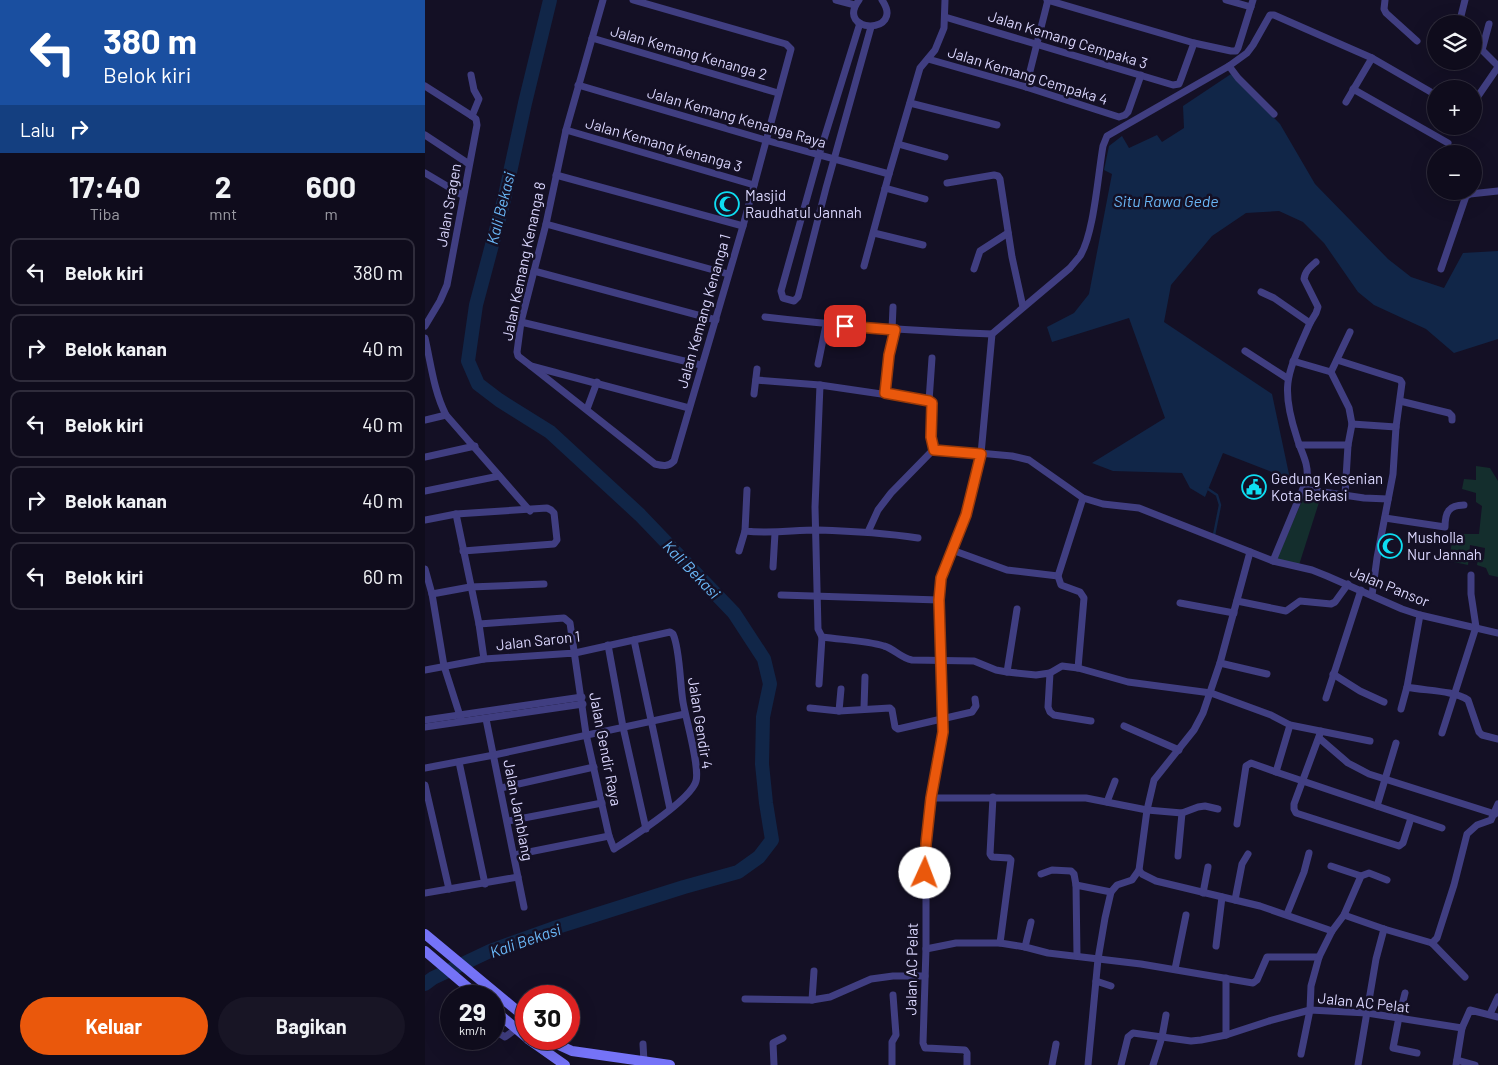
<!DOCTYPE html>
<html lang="id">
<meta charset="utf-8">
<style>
body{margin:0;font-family:Barlow,sans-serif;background:#181525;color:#f1f3f6;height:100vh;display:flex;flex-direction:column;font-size:19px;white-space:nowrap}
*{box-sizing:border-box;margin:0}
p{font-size:16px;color:#9b9ba3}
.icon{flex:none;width:28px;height:28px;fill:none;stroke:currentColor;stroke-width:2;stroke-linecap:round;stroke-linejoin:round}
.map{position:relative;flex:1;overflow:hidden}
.panel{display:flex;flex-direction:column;background:#0f0c1c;width:425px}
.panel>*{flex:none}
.hud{background:#1a4fa0;color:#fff;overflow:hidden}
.buttons{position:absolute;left:1002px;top:15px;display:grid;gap:10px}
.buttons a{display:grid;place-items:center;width:55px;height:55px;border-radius:50%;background:#0f0c1c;box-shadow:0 5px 20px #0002,0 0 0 1px #2f2c3b;font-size:25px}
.speed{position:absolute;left:15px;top:985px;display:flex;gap:10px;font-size:25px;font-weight:700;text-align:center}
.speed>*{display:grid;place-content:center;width:65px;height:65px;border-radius:50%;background:#0f0c1c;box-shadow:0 5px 20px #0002,0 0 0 1px #2f2c3b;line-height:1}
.speed small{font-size:12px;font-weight:400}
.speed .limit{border:8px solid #d22;background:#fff;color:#111}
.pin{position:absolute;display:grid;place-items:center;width:42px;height:42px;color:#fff;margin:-21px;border-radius:10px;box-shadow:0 2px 8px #0006}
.me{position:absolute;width:55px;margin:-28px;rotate:2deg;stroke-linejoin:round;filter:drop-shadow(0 0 4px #0008)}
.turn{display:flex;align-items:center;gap:18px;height:105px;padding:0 20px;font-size:22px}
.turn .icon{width:65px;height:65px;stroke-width:2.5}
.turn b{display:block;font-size:35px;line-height:42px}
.then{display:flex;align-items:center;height:48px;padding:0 20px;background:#0003;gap:10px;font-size:19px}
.eta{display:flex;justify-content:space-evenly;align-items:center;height:85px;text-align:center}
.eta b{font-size:30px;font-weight:700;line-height:35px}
.action{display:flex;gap:10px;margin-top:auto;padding:10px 20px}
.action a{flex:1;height:58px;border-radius:30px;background:#ea580c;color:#fff;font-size:20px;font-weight:700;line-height:58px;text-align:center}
.action a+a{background:#181525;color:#f1f3f6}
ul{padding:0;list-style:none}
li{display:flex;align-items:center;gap:15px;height:68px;margin:0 10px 8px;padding:0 10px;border:2px solid #2f2c3b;border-radius:10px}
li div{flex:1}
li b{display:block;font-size:19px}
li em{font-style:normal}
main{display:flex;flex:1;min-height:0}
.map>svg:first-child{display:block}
.green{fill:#142e2d}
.water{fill:#112648}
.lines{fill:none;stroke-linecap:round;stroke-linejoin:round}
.stream{stroke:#112648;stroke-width:2.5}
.river{stroke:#112648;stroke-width:14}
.street{stroke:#403e81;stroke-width:7}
.secondary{stroke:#7573f7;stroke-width:10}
.route-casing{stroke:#983908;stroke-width:12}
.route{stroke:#ea580c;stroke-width:9}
.labels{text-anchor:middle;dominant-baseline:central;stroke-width:5;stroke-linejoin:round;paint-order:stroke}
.street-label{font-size:15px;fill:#dad6fd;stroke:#141025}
.poi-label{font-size:15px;fill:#dad6fd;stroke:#141025;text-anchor:start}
.water-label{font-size:16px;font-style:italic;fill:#6ab7f7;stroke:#141025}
</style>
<main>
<section class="panel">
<div class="hud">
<div class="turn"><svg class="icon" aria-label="left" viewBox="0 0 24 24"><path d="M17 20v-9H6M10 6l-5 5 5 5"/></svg><div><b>380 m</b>Belok kiri</div></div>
<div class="then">Lalu<svg class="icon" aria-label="right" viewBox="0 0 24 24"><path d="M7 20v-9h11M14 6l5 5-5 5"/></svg></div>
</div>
<div class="eta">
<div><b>17:40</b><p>Tiba</p></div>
<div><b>2</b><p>mnt</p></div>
<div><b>600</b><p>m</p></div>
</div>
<ul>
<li><svg class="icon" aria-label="left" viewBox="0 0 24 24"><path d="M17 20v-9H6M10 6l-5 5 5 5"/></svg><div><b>Belok kiri</b></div><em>380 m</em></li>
<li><svg class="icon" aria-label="right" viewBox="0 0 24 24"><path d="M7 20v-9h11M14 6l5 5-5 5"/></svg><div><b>Belok kanan</b></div><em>40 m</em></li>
<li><svg class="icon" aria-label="left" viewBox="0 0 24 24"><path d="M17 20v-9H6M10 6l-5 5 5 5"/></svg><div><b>Belok kiri</b></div><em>40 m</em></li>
<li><svg class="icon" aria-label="right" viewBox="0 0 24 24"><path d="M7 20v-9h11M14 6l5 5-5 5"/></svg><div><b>Belok kanan</b></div><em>40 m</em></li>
<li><svg class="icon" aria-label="left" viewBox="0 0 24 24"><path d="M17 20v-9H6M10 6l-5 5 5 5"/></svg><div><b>Belok kiri</b></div><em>60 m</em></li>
</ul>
<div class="action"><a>Keluar</a><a>Bagikan</a></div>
</section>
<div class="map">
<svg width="1073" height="1065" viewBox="0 0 1073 1065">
<rect width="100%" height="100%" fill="#141025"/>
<g class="green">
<polygon points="1051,466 1065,468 1073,481 1073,577 1064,575 1061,568 1052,565 1053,559 1059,559 1060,548 1045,545 1043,565 1024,561 1028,534 1054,534 1057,506 1051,502 1051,493 1037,489 1039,479 1051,480"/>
<polygon points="881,492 896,496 874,565 851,560"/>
</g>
<polygon class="water" points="806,74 855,124 890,184 963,259 986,277 1019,288 1038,253 1073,251 1073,339 1029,353 1001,329 949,305 933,292 899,243 878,222 854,211 821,213 787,236 746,285 739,322 847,394 865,479 798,453 780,497 765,488 757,473 688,471 667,463 740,418 704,318 627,342 622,327 649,313 664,294 687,174 679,170 684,146 697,136 704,148 732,135 737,142 759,128 758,106"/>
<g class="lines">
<polyline class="stream" points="783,489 792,495 795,505 789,535"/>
<polyline class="river" points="0,984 8,978 65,951 129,928 259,887 313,872 334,857 347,840 341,803 337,764 338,717 345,684 339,659 309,613 215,515 125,432 74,400 53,384 43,361 51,305 79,200 100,103 125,0"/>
<g class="street">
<polyline points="178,0 141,130 121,224 96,322 92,352 93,356 106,366 264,408"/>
<polyline points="411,0 430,5"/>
<path d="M434,0C409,34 481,35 457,0"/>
<polyline points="622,0 769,43 806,51 811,51 813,48 828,0"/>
<polyline points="801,0 826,7"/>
<polyline points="960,0 959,9 961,13 992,41"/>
<polyline points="520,17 748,85 754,84 756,79 769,43"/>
<polyline points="435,23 394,155 356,291 358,298 369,301 373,297 401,188 446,27"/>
<polyline points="1034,24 1040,0"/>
<polyline points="167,38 353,93"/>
<polyline points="1049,42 1073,66"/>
<polyline points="1057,50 1064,24"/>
<polyline points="503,59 601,87 694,117 700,115 703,112 716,75"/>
<polyline points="804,66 813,78 849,114"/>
<polyline points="46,75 49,90 54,99 47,116"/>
<polyline points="153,85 340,140 464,174"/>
<polyline points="0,86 47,116 51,119 52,125 22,285 15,301 0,326"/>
<polyline points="601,87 623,0"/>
<polyline points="928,89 1023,143"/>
<polyline points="921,102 947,58"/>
<polyline points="1049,102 1073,67"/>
<polyline points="485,103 572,125"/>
<polyline points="141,130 329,185"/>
<polyline points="0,135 44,164"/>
<polyline points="473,144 520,157"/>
<polyline points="0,173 37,195"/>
<polyline points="131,175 318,226"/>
<polyline points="522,183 569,175 573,176 575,179 587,257 598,307"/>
<polyline points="460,188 500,199"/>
<polyline points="121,224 303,274"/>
<polyline points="449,233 498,245"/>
<polyline points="439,266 464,174 495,68 510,50 519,28 520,0"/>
<polyline points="549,269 555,251 583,233"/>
<polyline points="1016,269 1041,196 1045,194 1073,191"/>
<polyline points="109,271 291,320"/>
<path d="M836,292L849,298L885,323C863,373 854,384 872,438C876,452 884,463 882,479L848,561"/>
<path d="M340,317C416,326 491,331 567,334"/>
<polyline points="96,322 276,365"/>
<path d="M885,323L891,313L893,307L879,279C880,271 885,267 891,262"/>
<polyline points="467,330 468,307"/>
<path d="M0,338C6,364 9,392 21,415L105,511"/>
<polyline points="820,351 862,378"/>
<polyline points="912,360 975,380 977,383 971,427 968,474 952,558 947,595"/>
<polyline points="868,361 906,372 925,332"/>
<polyline points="393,364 401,325"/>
<path d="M106,366L230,464C238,466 243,467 249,461L318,226L366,49L361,44L208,0"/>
<polyline points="906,372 924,408 927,424 923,445 920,495"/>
<polyline points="331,380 395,385"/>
<polyline points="459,393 464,355 470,330"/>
<polyline points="329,394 332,369"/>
<polyline points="504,401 507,358"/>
<polyline points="975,401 1024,413 1027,416 1027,420"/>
<polyline points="162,409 172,382"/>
<polyline points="0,420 21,415"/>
<polyline points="927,424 971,427"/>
<polyline points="874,445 923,445"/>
<polyline points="0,457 50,446"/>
<polyline points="878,489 939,498 963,499"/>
<path d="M322,490L320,531C347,534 368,530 393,530C427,531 460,533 493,538"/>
<polyline points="0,491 74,476"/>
<polyline points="31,514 54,624 59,659"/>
<path d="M960,518L1020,527C1020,512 1024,505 1039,505"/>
<polyline points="0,520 31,514 122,508 126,510 129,513 132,540 129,544 38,551"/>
<polyline points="443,532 453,510 466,493 509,449"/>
<polyline points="527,550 582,570 633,576"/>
<polyline points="314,551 320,531"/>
<polyline points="348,567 350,533"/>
<polyline points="0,569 7,594 19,666 36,719"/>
<polyline points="7,594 45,587 119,584"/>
<polyline points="356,595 514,600"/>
<polyline points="812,601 861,611 875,601 906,604 910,602 923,584"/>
<polyline points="755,603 809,613"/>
<path d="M995,615L982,687C1000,691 1028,690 1043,700L1054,732L1057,735L1073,739"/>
<path d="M397,637C417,640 440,640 459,646C470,649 475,658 487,660L549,661L571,670L582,672L611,675L625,673L623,707L625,712L629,715L666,721"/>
<polyline points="209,640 245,809"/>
<polyline points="183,645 198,727 221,829"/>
<polyline points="795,663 842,674"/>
<polyline points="653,668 659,598 655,592 636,585 633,576 658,498"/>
<path d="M0,670L59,659L150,653L245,632L248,634C255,649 255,684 258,702C261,720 275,766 271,781C266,800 206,838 189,849L184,836L161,734L145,623L139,618L54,624"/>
<polyline points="582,672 592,609"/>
<polyline points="625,673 637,666 653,668 703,682 786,693 846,715 865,725 945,741"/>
<polyline points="908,674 935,691 959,702"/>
<polyline points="394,684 397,637 393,629 390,507 395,385 504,401 507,404 506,437 509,449 587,456 604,460 658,498 678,504 714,508 848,561 887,570 902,576 977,609 995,615 1073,633"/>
<polyline points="901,698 936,590"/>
<polyline points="385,708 414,711 465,708 467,710 470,727 473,729 547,712 551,706 550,699"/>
<polyline points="439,708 440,677"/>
<polyline points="976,709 982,687"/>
<polyline points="414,711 416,689"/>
<polyline points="61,719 99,907"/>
<polyline points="0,720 157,697"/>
<polyline points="699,726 754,750"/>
<polyline points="0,727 158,704"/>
<polyline points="896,731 869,804 869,809 871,813 974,846 978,843 986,818"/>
<polyline points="1017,733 1051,627 1046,594 1046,575"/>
<polyline points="894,738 923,763 944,774 1070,814"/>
<polyline points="34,762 60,884"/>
<polyline points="0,768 69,755 260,714"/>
<polyline points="851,772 1017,828"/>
<polyline points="0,785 24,889"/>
<polyline points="76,788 169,767"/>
<polyline points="568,797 565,854 567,857 584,858 586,860 575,943"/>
<polyline points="506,798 661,798 722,810 757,813 773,807 780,806 793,809"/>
<polyline points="682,802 690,781"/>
<polyline points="952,806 971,743"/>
<polyline points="83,821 177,803"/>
<polyline points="812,824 821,766 826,763 851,772 865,725"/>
<polyline points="89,855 184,836"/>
<polyline points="753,856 757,813"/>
<polyline points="906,866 936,876"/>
<polyline points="714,870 717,874 731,881 835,906 907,931"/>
<polyline points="616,874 627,870 646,871 649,874 651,885"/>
<polyline points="0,893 93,877"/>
<polyline points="778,893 783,867"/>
<polyline points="810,900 817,864 823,854"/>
<polyline points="862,914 879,872 884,853"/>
<polyline points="919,915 959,929 1007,943"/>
<polyline points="1007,943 1012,938 1029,885 1042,834 1052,825 1066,820 1073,804"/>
<polyline points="1007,943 1040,977"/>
<polyline points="791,946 797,897"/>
<polyline points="600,947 606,922"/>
<polyline points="501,949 531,943 575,943 600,947 623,953 716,964 828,983 832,980 842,957 894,957"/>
<polyline points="652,956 651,885 686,892"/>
<polyline points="750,969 761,915"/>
<polyline points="671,981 686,986"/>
<polyline points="980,993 974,1017 968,1048 992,1053"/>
<polyline points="320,999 387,1000 405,997 446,979 468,976 500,976"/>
<polyline points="387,1000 389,971"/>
<polyline points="1065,1014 1073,997"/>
<polyline points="76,1016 70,1021 69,1026 72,1032 80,1037 91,1029"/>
<polyline points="801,1035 801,978"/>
<polyline points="218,1044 219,1062"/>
<polyline points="876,1054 885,1010 886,986 894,957 907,931 919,915 936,876 944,873 962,880"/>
<polyline points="1032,1060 1050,1065"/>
<polyline points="349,1065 348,1043 358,1038"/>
<polyline points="467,1065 467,1042 471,1035 468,995"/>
<path d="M542,1065V1053L540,1050L502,1048H500L498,1043L501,949V843L506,798L517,747L518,732L515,584L519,569L541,515L556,454L567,334L645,268C648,264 652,260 655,256C669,234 673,174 678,146L682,136L804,66L822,53L828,45L845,15H849L947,58L1011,95"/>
<polyline points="627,1065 631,1044"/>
<polyline points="663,1065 673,959 680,918 686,892 692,885 707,880 714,870 722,810 729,780 769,730 778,713 795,663 825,552"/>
<polyline points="696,1065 703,1037 708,1033 766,1041 776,1040 801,1035 844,1021 885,1010 942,1013 1037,1028 1045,1010 1073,1017"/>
<polyline points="728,1065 737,1037 741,1015"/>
<polyline points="933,1065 951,959 959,929"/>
<polyline points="1031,1065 1037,1028"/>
</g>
<g class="secondary">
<polyline points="0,934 101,1018"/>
<polyline points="0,951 53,996"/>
<polyline points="69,1010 101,1037"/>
<polyline points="103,1039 140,1065"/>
<polyline points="126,1039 136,1046 147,1051 245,1065"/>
</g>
</g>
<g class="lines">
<g class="route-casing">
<polyline id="route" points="420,326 470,330 464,355 460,393 504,401 507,403 506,437 509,450 556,454 541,515 516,578 514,600 518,732 506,798 501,844 500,873"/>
</g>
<use href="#route" class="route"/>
</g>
<defs>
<g id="mosque-ring" transform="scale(1.25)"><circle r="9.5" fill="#141025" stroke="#0eddf1" stroke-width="1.5"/><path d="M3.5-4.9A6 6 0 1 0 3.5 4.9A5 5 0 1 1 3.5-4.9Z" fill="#0eddf1"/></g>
<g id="civic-ring" transform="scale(1.25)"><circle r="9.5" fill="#141025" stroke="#0eddf1" stroke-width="1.5"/><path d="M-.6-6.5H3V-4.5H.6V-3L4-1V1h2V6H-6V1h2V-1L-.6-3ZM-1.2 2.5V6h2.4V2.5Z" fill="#0eddf1"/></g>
</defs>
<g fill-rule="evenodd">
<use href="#mosque-ring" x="302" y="204"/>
<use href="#civic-ring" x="829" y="487"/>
<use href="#mosque-ring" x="965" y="546"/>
</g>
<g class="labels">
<g class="street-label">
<text transform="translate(643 39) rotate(17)">Jalan Kemang Cempaka 3</text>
<text transform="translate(264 52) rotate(16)">Jalan Kemang Kenanga 2</text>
<text transform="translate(603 75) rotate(17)">Jalan Kemang Cempaka 4</text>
<text transform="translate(312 117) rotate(16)">Jalan Kemang Kenanga Raya</text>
<text transform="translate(239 144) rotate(16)">Jalan Kemang Kenanga 3</text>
<text transform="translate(23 205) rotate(-80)">Jalan Sragen</text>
<text transform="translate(98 261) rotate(-78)">Jalan Kemang Kenanga 8</text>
<text transform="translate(278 311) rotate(-74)">Jalan Kemang Kenanga 1</text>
<text transform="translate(965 586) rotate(22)">Jalan Pansor</text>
<text transform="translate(113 640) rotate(-6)">Jalan Saron 1</text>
<text transform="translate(276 723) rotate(81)">Jalan Gendir 4</text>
<text transform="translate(181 749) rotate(79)">Jalan Gendir Raya</text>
<text transform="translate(94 810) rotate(79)">Jalan Jamblang</text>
<text transform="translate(486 969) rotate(-89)">Jalan AC Pelat</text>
<text transform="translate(939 1002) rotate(6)">Jalan AC Pelat</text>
</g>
<g class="poi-label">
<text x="320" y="195">Masjid<tspan x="320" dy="17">Raudhatul Jannah</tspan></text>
<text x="846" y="478">Gedung Kesenian<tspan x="846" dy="17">Kota Bekasi</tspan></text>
<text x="982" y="537">Musholla<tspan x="982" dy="17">Nur Jannah</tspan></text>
</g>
<g class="water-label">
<text x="741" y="200">Situ Rawa Gede</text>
<text transform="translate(75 208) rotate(-76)">Kali Bekasi</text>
<text transform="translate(267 569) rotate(46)">Kali Bekasi</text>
<text transform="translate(100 940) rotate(-19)">Kali Bekasi</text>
</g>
</g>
</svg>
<div class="buttons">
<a><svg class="icon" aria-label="layers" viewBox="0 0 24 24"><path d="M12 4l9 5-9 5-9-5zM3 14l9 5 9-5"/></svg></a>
<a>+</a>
<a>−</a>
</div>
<div class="speed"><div>29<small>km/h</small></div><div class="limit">30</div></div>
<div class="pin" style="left:420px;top:326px;background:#d93025"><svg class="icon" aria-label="arrive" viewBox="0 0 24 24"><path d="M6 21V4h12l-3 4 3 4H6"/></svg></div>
<svg class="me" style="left:500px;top:873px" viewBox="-20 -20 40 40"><circle r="19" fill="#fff"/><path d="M0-13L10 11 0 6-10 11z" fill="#ea580c"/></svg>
</div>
</main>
